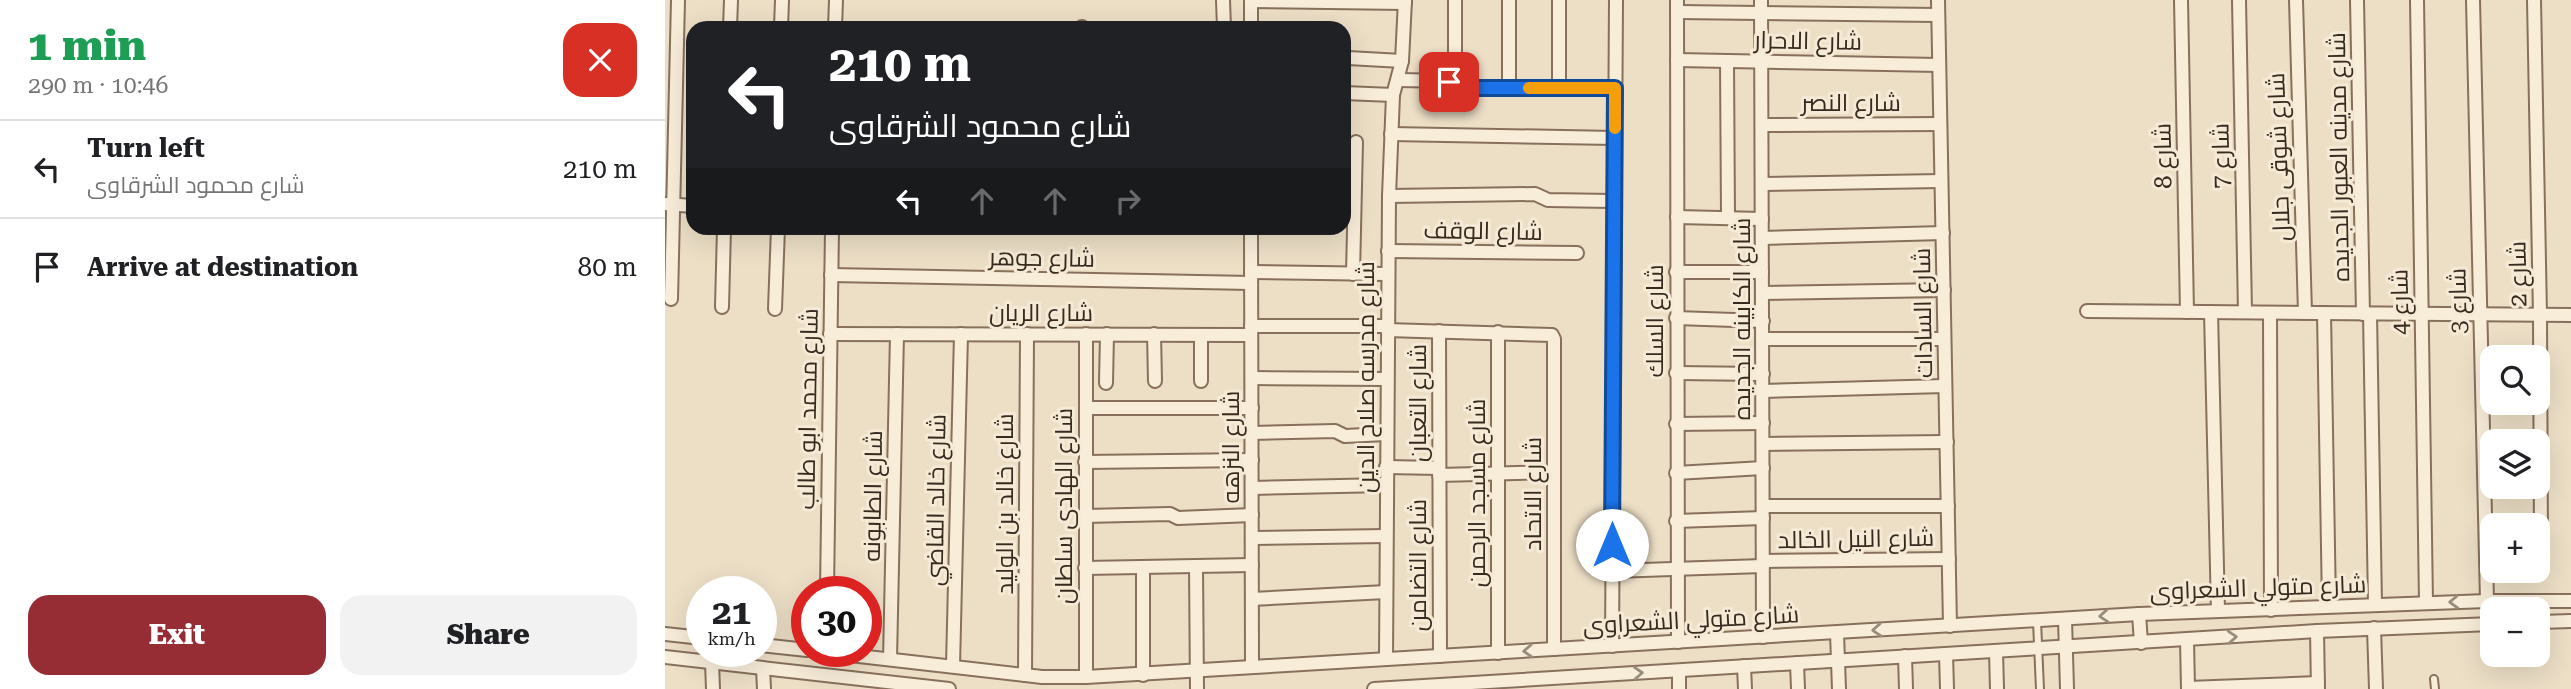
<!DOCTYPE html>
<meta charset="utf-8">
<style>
body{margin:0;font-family:"Roboto Serif",Cairo,serif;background:#f2f2f2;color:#202124;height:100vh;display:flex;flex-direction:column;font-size:26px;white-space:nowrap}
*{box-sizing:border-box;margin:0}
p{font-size:23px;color:#757577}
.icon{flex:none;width:38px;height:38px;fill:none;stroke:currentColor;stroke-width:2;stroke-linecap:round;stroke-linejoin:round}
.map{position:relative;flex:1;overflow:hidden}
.details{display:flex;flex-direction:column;background:#fff;width:665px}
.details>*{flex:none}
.guide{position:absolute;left:21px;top:21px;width:665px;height:214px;border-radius:21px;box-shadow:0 7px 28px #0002;background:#202124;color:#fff;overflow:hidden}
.buttons{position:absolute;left:1815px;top:345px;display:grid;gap:14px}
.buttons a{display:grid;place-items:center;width:70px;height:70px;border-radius:14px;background:#fff;box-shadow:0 7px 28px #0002;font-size:35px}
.speed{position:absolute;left:21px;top:576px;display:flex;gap:14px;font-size:35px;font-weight:700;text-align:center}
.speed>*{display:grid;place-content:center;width:91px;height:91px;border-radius:50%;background:#fff;box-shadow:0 7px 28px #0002;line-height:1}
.speed small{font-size:18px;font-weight:400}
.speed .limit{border:10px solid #d22;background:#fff;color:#111}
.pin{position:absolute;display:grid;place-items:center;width:60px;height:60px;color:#fff;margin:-30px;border-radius:14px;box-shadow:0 4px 10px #0006}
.me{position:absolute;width:77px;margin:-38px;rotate:0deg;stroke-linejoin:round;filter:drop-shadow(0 0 5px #0008)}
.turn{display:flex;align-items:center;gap:24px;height:147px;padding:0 28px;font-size:32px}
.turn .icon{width:91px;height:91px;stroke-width:2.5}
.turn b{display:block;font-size:49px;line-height:60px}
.lanes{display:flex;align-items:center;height:66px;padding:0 28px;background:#0003;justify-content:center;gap:35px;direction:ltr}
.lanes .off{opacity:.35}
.round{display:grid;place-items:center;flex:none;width:74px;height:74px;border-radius:21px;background:#f2f2f2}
.headline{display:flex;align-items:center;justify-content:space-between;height:119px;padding:0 28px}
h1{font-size:42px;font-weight:800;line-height:52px;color:#1e9e55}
.action{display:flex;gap:14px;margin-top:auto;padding:14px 28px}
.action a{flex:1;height:80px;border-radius:21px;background:#962d35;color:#fff;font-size:28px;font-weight:800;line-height:80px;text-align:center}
.action a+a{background:#f2f2f2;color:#202124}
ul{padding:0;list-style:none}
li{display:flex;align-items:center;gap:21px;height:98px;padding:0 28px;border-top:2px solid #e0e0e0}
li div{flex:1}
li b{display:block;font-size:26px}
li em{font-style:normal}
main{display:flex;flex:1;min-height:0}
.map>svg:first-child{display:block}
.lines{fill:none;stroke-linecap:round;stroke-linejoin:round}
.service-casing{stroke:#88705c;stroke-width:10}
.minor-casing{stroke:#88705c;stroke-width:16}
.service{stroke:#f8edd9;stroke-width:6}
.minor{stroke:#f8edd9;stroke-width:12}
.oneway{stroke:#988c7c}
.route-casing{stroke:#114b97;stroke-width:18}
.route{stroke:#1a73e8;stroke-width:12}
.slow{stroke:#f59e0b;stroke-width:12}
.labels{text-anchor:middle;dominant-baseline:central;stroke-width:6;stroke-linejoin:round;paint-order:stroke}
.street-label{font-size:24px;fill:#392a1f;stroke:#f5ead5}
</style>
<main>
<section class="details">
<div class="headline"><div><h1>1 min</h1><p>290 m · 10:46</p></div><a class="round" style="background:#d93025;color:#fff"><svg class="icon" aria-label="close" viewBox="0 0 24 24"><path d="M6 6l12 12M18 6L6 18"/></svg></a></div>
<ul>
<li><svg class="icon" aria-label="left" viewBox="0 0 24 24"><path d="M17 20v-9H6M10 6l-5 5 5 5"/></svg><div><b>Turn left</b><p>شارع محمود الشرقاوى</p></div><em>210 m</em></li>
<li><svg class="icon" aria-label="arrive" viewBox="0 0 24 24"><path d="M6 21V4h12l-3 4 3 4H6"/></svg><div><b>Arrive at destination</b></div><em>80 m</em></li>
</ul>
<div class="action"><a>Exit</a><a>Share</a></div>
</section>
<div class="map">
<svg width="1906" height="689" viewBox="0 0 1906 689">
<rect width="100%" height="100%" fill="#eddfc6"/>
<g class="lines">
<g class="service-casing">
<g id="service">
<polyline points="1372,621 1375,689"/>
<polyline points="1769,679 1770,689"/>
</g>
</g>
<g class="minor-casing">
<g id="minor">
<polyline points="558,0 559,28"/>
<polyline points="844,0 844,88"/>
<polyline points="1012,0 1013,642"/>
<polyline points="1096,0 1098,637"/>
<polyline points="1273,0 1285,626"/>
<polyline points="1516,0 1522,312"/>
<polyline points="1574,0 1580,312"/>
<polyline points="1631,0 1640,313"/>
<polyline points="1692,0 1698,314"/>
<polyline points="1752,0 1761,603"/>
<polyline points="1808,0 1822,601"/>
<polyline points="1869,0 1875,315 1876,548"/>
<polyline points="586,1 740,3"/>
<polyline points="1012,12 1273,15"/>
<polyline points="65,28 66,0"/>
<polyline points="116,28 117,0"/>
<polyline points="170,28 171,0"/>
<polyline points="417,28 417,27"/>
<polyline points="586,28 586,0"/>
<polyline points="683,58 737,61"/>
<polyline points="1012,60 1274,65"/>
<polyline points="1062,61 1063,218"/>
<polyline points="734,80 784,81 796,88 950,88"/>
<polyline points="790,85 790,0"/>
<polyline points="894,88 894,0"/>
<polyline points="679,93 728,95"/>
<polyline points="1097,125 1275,124"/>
<polyline points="726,134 950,138"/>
<polyline points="1097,184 1276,181"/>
<polyline points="724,196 870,194 883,200 948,201"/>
<polyline points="0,204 28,206"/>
<polyline points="1012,217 1097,219"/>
<polyline points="586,228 587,667"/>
<polyline points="1097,238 1278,233"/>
<polyline points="723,251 912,253"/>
<polyline points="586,272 722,274"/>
<polyline points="1011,272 1097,272"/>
<polyline points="688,274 691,142"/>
<polyline points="166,275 586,283"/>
<polyline points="1097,293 1279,290"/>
<polyline points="6,299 13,0"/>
<polyline points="57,307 59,228"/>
<polyline points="110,309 113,228"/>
<polyline points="1422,311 1906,315"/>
<polyline points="1546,312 1553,611"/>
<polyline points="1605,313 1606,610"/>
<polyline points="1659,313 1664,606"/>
<polyline points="1705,314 1710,604"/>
<polyline points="1011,318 1098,321"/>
<polyline points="586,326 722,326"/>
<polyline points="722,330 887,335 889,339 889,649"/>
<polyline points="774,331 775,656"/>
<polyline points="165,334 586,335"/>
<polyline points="489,334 490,381"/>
<polyline points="536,335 536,381"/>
<polyline points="1098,339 1279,339"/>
<polyline points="1011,373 1098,374"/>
<polyline points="587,378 722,379"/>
<polyline points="441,383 442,334"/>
<polyline points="1098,391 1280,386"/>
<polyline points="421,408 587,408"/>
<polyline points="1011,424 1098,423"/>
<polyline points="587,433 670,431 680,436 721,434"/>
<polyline points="1098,444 1282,442"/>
<polyline points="420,462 587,460"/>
<polyline points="721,467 774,468"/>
<polyline points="1011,473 1098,468"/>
<polyline points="774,475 888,472"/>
<polyline points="587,488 721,485"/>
<polyline points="1098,506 1283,506"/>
<polyline points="420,516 505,514 513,518 587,515"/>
<polyline points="1011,521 1098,518"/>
<polyline points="587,538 721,536"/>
<polyline points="1099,561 1284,559"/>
<polyline points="531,566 532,689"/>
<polyline points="420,568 587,565"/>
<polyline points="947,571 1098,566"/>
<polyline points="162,592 167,228"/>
<polyline points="587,599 721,592"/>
<polyline points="1474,614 1476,643"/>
<polyline points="1400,619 1402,689"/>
<polyline points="1872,622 1906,621"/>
<polyline points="1709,628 1711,689"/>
<polyline points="1652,631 1653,689"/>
<polyline points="1172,633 1174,689"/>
<polyline points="0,634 37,638"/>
<polyline points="1522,640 1523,689"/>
<polyline points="96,645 142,650"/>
<polyline points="947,646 951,0"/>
<polyline points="150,651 377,677 421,677 1474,614 1822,601 1906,601"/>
<polyline points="1331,651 1332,689"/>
<polyline points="833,653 833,332"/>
<polyline points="1281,654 1282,689"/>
<polyline points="1240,656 1241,689"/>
<polyline points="0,657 284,689"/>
<polyline points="225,659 232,334"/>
<polyline points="721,659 724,196 728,95 737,61 740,0"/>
<polyline points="47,662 48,689"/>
<polyline points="1132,663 1133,689"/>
<polyline points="288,666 296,334"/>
<polyline points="1079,666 1080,689"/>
<polyline points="98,668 99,689"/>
<polyline points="1014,671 1014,689"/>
<polyline points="360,675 362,334"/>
<polyline points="478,675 478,567"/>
<polyline points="421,677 421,334"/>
<polyline points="1523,688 1653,683"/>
<polyline points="709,689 1652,631 1827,624"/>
</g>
</g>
<use href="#service" class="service"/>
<use href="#minor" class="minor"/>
</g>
<defs><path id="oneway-chevron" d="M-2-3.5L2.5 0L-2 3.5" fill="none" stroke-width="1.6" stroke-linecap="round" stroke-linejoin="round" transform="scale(1.75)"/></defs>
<g class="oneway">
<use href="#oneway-chevron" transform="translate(1789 602) rotate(178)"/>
<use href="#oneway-chevron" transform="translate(1439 616) rotate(176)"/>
<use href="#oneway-chevron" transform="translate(1212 630) rotate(176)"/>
<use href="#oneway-chevron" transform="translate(1567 637) rotate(-4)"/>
<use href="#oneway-chevron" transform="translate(863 651) rotate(177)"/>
<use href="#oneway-chevron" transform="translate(973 673) rotate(-3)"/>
</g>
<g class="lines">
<g class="route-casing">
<polyline id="route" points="784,82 796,88 950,88 947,545"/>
</g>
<use href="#route" class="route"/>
<polyline class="slow" points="864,88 950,88 950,128"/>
</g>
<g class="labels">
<g class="street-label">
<text transform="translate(1143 41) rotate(1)">شارع الاحرار</text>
<text x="1186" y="103">شارع النصر</text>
<text transform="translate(1498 156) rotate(-91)">شارع 8</text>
<text transform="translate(1556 156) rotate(-91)">شارع 7</text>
<text transform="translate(1614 157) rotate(-92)">شارع شوقى جلال</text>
<text transform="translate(1674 157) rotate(-91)">شارع مدينه العبور الجديده</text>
<text transform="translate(818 231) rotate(1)">شارع الوقف</text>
<text transform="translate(377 258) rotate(1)">شارع جوهر</text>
<text transform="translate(1853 274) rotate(-91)">شارع 2</text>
<text transform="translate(1793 301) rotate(-91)">شارع 3</text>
<text transform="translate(1735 302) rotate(-91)">شارع 4</text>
<text x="376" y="313">شارع الريان</text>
<text transform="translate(1258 313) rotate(-91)">شارع السادات</text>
<text transform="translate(1077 319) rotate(-90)">شارع الكابينه الجديده</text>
<text transform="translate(990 321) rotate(-90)">شارع السلك</text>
<text transform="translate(701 377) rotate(-90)">شارع مدرسه صلاح الدين</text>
<text transform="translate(753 403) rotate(-90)">شارع التعبان</text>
<text transform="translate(143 409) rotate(-89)">شارع محمد ابو طالب</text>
<text transform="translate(566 447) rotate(-90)">شارع النزهه</text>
<text transform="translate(812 493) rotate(-90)">شارع مسجد الرحمن</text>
<text transform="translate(868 494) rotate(-90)">شارع الاتحاد</text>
<text transform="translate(208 496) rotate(-89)">شارع الطابونه</text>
<text transform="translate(271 500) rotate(-89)">شارع خالد القاضي</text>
<text transform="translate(340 504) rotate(-90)">شارع خالد بن الوليد</text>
<text transform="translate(399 506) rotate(-90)">شارع الهادى سلطان</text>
<text transform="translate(1191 539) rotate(-1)">شارع النيل الخالد</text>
<text transform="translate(753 565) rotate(-90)">شارع التضامن</text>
<text transform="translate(1593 588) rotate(-2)">شارع متولي الشعراوى</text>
<text transform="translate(1026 620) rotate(-3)">شارع متولي الشعراوى</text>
</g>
</g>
</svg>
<div class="buttons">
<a><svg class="icon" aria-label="search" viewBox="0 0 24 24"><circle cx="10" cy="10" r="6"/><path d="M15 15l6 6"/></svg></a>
<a><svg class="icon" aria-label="layers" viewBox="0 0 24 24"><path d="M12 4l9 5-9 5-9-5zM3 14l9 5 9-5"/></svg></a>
<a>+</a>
<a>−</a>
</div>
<div class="speed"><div>21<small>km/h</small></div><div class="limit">30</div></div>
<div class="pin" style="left:784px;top:82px;background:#d93025"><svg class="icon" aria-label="arrive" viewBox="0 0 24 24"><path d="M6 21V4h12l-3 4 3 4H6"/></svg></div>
<svg class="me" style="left:947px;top:545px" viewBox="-20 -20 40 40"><circle r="19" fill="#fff"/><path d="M0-13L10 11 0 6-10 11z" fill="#1a73e8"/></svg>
<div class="guide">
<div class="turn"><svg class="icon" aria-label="left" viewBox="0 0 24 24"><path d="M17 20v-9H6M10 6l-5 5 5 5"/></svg><div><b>210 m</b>شارع محمود الشرقاوى</div></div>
<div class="lanes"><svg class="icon" aria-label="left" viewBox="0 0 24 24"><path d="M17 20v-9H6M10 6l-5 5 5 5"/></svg><svg class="icon off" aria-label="ahead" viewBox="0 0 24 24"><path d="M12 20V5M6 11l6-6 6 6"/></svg><svg class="icon off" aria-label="ahead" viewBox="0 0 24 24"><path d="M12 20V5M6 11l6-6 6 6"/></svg><svg class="icon off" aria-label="right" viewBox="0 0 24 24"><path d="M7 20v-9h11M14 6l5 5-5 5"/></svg></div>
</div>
</div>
</main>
